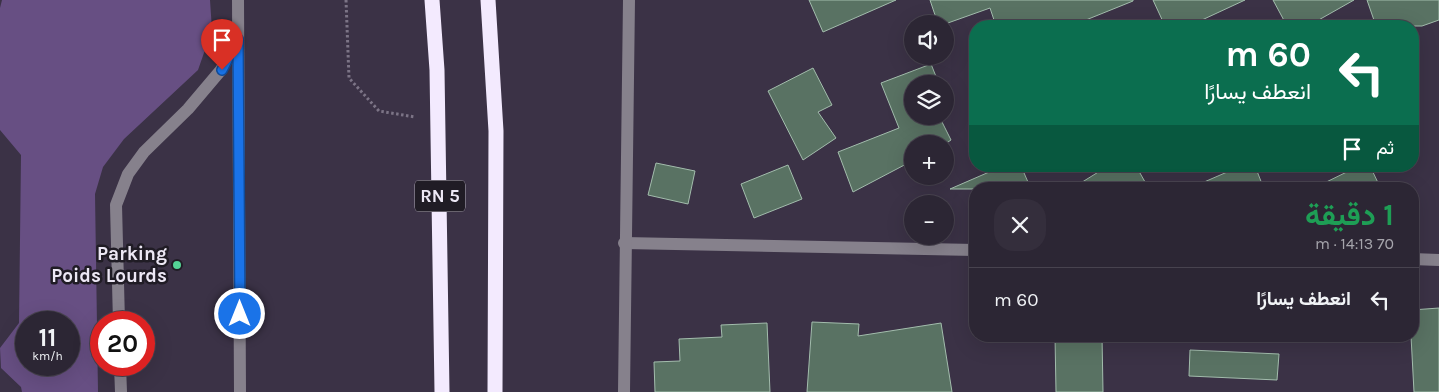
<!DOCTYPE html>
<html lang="ar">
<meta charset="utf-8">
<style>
body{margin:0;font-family:Karla,Vazirmatn,sans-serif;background:#342e3c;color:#f1f3f6;direction:rtl;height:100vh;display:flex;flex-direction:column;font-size:19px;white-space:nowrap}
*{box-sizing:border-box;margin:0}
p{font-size:16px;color:#a6a5ac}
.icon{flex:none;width:28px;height:28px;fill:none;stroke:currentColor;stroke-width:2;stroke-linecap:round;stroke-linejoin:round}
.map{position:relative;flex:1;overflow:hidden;direction:ltr}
.details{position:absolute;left:969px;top:182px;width:450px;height:160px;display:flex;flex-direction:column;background:#2c2634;border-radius:20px;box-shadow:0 5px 20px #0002,0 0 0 1px #48434f;direction:rtl}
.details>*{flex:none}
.hud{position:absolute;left:969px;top:20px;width:450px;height:152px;border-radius:20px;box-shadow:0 5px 20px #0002,0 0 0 1px #48434f;direction:rtl;background:#0b6e4f;color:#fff;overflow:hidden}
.fabs{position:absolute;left:904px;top:15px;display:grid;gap:10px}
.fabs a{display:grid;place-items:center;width:50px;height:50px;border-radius:50%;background:#2c2634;box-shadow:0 5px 20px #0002,0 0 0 1px #48434f;font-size:25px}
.speed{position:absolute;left:15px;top:311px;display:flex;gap:10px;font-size:25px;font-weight:700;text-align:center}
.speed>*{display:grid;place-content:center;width:65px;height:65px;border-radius:50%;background:#2c2634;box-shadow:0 5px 20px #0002,0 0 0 1px #48434f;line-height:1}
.speed small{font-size:12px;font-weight:400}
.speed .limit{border:8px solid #d22;background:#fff;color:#111}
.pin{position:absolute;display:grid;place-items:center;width:42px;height:42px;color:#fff;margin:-51px -21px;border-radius:50% 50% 50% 0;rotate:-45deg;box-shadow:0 0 5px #0007}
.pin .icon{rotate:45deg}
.me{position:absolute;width:55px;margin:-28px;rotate:0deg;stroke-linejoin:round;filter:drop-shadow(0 0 4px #0008)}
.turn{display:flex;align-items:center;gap:18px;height:105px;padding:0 25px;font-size:22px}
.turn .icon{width:65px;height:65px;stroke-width:2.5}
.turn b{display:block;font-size:35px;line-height:42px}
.then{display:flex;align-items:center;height:48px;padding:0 25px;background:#0003;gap:10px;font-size:19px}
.round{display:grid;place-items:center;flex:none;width:52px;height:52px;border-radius:20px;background:#342e3c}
.summary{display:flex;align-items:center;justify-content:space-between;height:85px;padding:0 25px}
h1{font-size:30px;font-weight:700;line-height:38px;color:#1e9e55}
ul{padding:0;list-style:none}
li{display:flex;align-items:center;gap:15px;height:65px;padding:0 25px;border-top:1px solid #48434f}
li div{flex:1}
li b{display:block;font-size:19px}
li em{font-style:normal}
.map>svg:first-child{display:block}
.green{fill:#674f83;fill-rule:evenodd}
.building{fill:#597263;stroke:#a3bdad}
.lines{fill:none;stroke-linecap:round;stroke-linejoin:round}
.path{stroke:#7c7486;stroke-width:3;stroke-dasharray:2.5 2.5;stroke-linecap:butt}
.minor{stroke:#86818c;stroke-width:12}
.highway{stroke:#f3eafe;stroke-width:15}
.route-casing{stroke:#114b97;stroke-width:12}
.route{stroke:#1a73e8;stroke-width:9}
.poi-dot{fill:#54d396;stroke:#201c25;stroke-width:2}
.labels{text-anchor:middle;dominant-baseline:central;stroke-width:5;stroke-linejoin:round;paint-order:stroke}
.shield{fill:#201c25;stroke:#b0abb7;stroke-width:1}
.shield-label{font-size:18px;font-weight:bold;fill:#ede8f5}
.poi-label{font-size:19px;font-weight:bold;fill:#ede8f5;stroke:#201c25;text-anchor:end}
</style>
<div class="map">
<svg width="1439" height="392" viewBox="0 0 1439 392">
<rect width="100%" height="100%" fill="#3b3246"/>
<path class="green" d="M2,0H210L212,30L198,70L124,139L103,167L95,194L98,392H22L21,387L1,368L0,348L19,323L21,155L0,130V8ZM69,322V365H26V322Z"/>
<g class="building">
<polygon points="809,0 896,0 823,32"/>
<polygon points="930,0 1133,0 1133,1 1071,26 996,26 990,8 945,24 938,24"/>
<polygon points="1153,0 1245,0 1189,26 1165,26"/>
<polygon points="1273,0 1354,0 1308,26 1287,26"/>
<polygon points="1367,0 1439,0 1439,20 1422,26 1376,26"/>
<polygon points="931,64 939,84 912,84 912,116 939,116 951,140 945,144 912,144 912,161 853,192 838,152 899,128 881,83"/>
<polygon points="813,68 832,105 818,112 836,138 803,160 768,91"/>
<polygon points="656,163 695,171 688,204 648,195"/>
<polygon points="788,165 802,199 754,218 741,184"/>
<polygon points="1003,166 1021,166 1031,189 950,189"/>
<polygon points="1108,166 1136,166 1149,189 1071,189"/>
<polygon points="1241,166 1255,166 1264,189 1188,189"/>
<polygon points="1359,166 1370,166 1381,189 1312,189"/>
<polygon points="1439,308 1439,392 1414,392 1411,336 1412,310"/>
<polygon points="812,322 859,324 858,336 941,323 952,392 807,392"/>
<polygon points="767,323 770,392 655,392 654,362 680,361 679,339 722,337 721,325"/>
<polygon points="1055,336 1102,336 1103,392 1056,392"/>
<polygon points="1190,350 1279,354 1277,380 1189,376"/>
</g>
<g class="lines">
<polyline class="path" points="346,0 349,78 379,111 415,117"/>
<g class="minor">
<polyline points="238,0 240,392"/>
<polyline points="624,243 975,250"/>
<polyline points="1412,259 1439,260"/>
<polyline points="119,322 116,205 128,174 144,152 188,109 221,70 237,41"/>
<polyline points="120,365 121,392"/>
<polyline points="624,392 629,0"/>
</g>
<g class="highway">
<polyline points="432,0 437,70 442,392"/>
<polyline points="488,0 496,131 495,392"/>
</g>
</g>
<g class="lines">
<g class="route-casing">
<polyline id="route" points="222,70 238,39 240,314"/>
</g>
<use href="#route" class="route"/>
</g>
<circle class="poi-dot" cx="177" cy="265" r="5"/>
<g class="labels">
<rect class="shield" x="415" y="180.5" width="50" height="31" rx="4"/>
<g class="shield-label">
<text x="440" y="196">RN 5</text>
</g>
<g class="poi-label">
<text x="167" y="254">Parking<tspan x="167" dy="22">Poids Lourds</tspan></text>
</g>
</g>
</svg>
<div class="fabs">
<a><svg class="icon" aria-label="sound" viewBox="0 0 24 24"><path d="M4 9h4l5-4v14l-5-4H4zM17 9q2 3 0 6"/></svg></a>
<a><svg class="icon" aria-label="layers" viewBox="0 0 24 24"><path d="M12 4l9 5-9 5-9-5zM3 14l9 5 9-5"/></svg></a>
<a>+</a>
<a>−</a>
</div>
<div class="speed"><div>11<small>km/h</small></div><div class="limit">20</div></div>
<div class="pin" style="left:222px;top:70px;background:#d93025"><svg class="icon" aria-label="arrive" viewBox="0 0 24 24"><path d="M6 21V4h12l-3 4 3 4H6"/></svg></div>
<svg class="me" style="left:240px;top:314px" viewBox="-20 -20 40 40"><circle r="17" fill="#1a73e8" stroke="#fff" stroke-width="3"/><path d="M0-11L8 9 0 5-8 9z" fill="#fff"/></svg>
<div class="hud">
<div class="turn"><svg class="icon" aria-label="left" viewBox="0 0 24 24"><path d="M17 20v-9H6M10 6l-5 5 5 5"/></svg><div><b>60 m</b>انعطف يسارًا</div></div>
<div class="then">ثم<svg class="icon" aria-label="arrive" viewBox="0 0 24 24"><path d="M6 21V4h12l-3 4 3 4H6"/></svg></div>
</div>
<section class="details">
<div class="summary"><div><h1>1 دقيقة</h1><p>70 m · 14:13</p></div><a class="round"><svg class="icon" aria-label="close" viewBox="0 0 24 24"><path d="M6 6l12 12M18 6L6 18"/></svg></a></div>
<ul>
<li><svg class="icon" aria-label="left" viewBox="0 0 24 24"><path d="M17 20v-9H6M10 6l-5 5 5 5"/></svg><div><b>انعطف يسارًا</b></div><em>60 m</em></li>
</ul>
</section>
</div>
